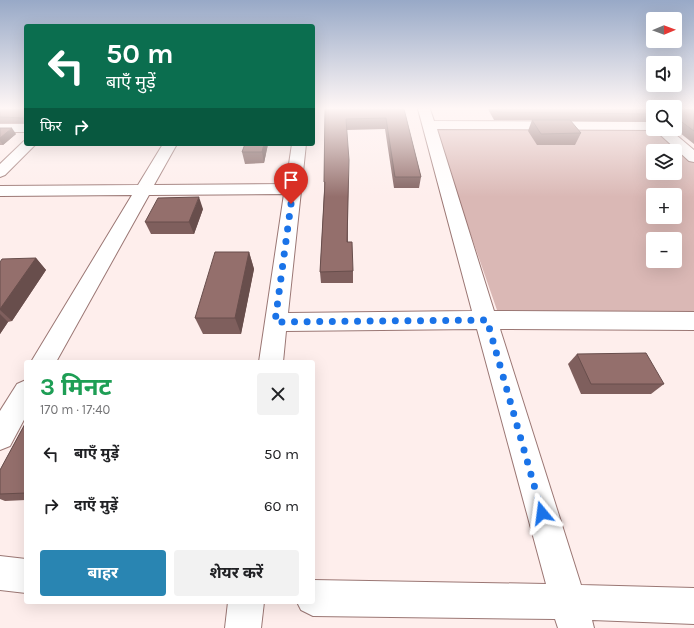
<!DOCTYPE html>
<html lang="hi">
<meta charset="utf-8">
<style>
body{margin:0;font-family:Karla,"Noto Sans Devanagari",sans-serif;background:#f2f2f2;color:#202124;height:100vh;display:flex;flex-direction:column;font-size:15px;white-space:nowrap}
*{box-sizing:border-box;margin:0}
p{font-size:13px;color:#757577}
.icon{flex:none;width:22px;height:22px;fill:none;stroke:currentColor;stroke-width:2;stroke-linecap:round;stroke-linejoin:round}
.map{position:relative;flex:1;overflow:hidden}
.details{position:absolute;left:24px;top:360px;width:291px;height:244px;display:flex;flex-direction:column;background:#fff;border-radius:4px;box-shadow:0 4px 16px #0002}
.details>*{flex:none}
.hud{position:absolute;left:24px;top:24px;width:291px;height:122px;border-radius:4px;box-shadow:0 4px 16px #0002;background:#0b6e4f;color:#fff;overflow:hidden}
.needle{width:26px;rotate:89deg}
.tools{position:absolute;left:646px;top:12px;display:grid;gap:8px}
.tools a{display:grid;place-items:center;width:36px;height:36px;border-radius:4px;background:#fff;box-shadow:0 4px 16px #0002;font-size:20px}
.pin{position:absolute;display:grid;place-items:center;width:34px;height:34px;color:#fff;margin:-41px -17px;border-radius:50% 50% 50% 0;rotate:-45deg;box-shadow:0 0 4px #0007}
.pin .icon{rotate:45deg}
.me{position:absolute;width:44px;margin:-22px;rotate:344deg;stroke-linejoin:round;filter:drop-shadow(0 0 3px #0008)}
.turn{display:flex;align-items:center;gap:14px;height:84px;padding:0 16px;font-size:18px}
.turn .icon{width:52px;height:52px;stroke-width:2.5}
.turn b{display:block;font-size:28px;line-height:34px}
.then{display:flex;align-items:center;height:38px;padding:0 16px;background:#0003;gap:8px;font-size:15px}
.round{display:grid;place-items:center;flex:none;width:42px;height:42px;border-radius:4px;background:#f2f2f2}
.headline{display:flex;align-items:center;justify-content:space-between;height:68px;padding:0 16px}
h1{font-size:24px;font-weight:700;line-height:30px;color:#1e9e55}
.action{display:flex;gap:8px;margin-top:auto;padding:8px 16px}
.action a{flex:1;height:46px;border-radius:4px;background:#2985b2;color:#fff;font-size:16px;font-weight:700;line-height:46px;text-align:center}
.action a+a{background:#f2f2f2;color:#202124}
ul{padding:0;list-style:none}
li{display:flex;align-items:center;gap:12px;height:52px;padding:0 16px}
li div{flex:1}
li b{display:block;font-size:15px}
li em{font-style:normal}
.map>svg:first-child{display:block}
.green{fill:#dab8b5;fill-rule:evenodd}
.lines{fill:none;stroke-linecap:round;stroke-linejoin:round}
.minor-casing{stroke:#9b7774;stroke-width:2}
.minor{fill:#fff;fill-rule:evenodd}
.wall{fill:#7f5f5d}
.shaded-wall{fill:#684e4c}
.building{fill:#946f6c;stroke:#684e4c}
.route{stroke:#1a73e8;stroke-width:7;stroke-dasharray:0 12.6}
</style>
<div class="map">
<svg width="694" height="628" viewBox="0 0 694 628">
<rect width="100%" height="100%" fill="#feeeec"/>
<path class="green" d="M653,128L694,163V314L497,310L434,129ZM653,151H675V173H653ZM653,195H675V217H653ZM653,239H675V261H653Z"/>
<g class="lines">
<g class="minor-casing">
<g id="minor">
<polygon points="418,109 430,109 434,121 653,122 653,129 669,129 694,150 694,162 689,161 655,130 437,129 494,311 694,312 694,330 500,329 581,585 694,588 694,624 592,620 594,628 558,628 555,619 313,616 301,610 297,602 313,602 313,580 546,584 477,329 286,331 283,362 259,362 284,194 149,195 56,362 31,362 132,195 0,196 0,186 138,185 163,144 177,144 154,185 286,184 292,144 306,144 288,313 472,311"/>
<rect x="0" y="124" width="26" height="8"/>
<polygon points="24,141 26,141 26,144 36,144 5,175 0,177 0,164"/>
<polygon points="26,380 26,416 10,446 0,450 0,411 17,384"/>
<polygon points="0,556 26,559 26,593 0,590"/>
<polygon points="228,602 264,602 261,628 225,628"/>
</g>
</g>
<use href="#minor" class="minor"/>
</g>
<g class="wall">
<rect x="0" y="109" width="26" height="14"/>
<polygon points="325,109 404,109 421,177 419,188 394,188 385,129 347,130 348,242 353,271 353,283 321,283 320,272 324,193 324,182"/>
<polygon points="488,109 653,109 653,122 570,121 581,133 575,145 537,145 528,131 532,120 494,120"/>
<polygon points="675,109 694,109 694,144 675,129"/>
<polygon points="0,128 16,134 3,145 0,145"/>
<polygon points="245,144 268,144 264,163 245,164 242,152"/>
<polygon points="203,209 194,234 151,234 145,222"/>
<polygon points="249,252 254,269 241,334 203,334 195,318"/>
<polygon points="36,258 46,270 12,321 8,322 0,334 0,262"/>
<polygon points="577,354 664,384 651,394 581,394 568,364"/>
<polygon points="26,422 26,500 5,501 0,499 0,470"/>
</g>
<g class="shaded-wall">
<polygon points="26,116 26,121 24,118"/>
<polygon points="12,128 16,134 3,145 0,141 0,138"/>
<polygon points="264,144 268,144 264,163 262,152"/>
<polygon points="199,197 203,209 194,234 189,222"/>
<polygon points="249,252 254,269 241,334 235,318"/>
<polygon points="36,258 46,270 12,321 0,310 0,309"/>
<polygon points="0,314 8,322 0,334"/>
</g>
<g class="building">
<polygon points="0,109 26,109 26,116 24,118 0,117"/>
<polygon points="325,109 404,109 421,177 395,177 386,118 346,119 349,160 347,242 352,242 353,271 320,272 325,182 324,182"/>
<polygon points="495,109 653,109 653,114 497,112"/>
<polygon points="675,109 694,109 694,131 675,117"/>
<polygon points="532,120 570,120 581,133 541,134"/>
<polygon points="0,128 12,128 0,138"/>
<polygon points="245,144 264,144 262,152 242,152"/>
<polygon points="199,197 189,222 145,222 158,198"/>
<polygon points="215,252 249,252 235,318 195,318"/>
<polygon points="36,258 0,309 0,262 2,259"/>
<polygon points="646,353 664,384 591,384 577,354"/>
<polygon points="26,422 26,493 0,494 0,470"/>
</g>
<linearGradient id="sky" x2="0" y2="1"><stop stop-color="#98a9c7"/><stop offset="0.55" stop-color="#fff7f6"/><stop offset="1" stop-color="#fff7f6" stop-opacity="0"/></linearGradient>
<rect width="694" height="197" fill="url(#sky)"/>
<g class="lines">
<polyline class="route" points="291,204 275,322 487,320 542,513"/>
</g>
</svg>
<div class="tools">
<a><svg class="needle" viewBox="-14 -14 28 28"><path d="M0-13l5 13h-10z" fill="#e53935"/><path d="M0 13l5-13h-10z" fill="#757577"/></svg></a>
<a><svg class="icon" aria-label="sound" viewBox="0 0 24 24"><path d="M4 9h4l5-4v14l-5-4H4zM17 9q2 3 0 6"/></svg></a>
<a><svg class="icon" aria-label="search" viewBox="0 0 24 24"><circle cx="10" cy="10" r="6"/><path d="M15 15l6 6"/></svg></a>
<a><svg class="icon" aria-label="layers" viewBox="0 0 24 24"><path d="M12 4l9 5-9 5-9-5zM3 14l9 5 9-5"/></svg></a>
<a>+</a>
<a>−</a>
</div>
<div class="pin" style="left:291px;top:204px;background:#d93025"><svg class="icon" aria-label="arrive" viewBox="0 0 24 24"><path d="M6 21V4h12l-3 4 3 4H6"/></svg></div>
<svg class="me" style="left:542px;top:513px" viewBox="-20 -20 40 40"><path d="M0-17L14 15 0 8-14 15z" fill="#1a73e8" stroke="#fff" stroke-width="4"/></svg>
<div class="hud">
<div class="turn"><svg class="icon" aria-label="left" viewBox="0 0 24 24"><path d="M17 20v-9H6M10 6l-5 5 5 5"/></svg><div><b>50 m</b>बाएँ मुड़ें</div></div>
<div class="then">फिर<svg class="icon" aria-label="right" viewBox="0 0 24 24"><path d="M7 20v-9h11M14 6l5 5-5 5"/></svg></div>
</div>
<section class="details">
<div class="headline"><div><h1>3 मिनट</h1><p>170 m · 17:40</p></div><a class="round"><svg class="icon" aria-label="close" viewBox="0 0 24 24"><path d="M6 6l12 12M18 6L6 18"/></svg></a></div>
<ul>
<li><svg class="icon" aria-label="left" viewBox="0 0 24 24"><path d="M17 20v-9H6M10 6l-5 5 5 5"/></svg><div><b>बाएँ मुड़ें</b></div><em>50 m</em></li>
<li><svg class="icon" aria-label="right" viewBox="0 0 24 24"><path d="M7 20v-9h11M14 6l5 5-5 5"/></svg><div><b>दाएँ मुड़ें</b></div><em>60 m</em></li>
</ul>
<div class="action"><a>बाहर</a><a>शेयर करें</a></div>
</section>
</div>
